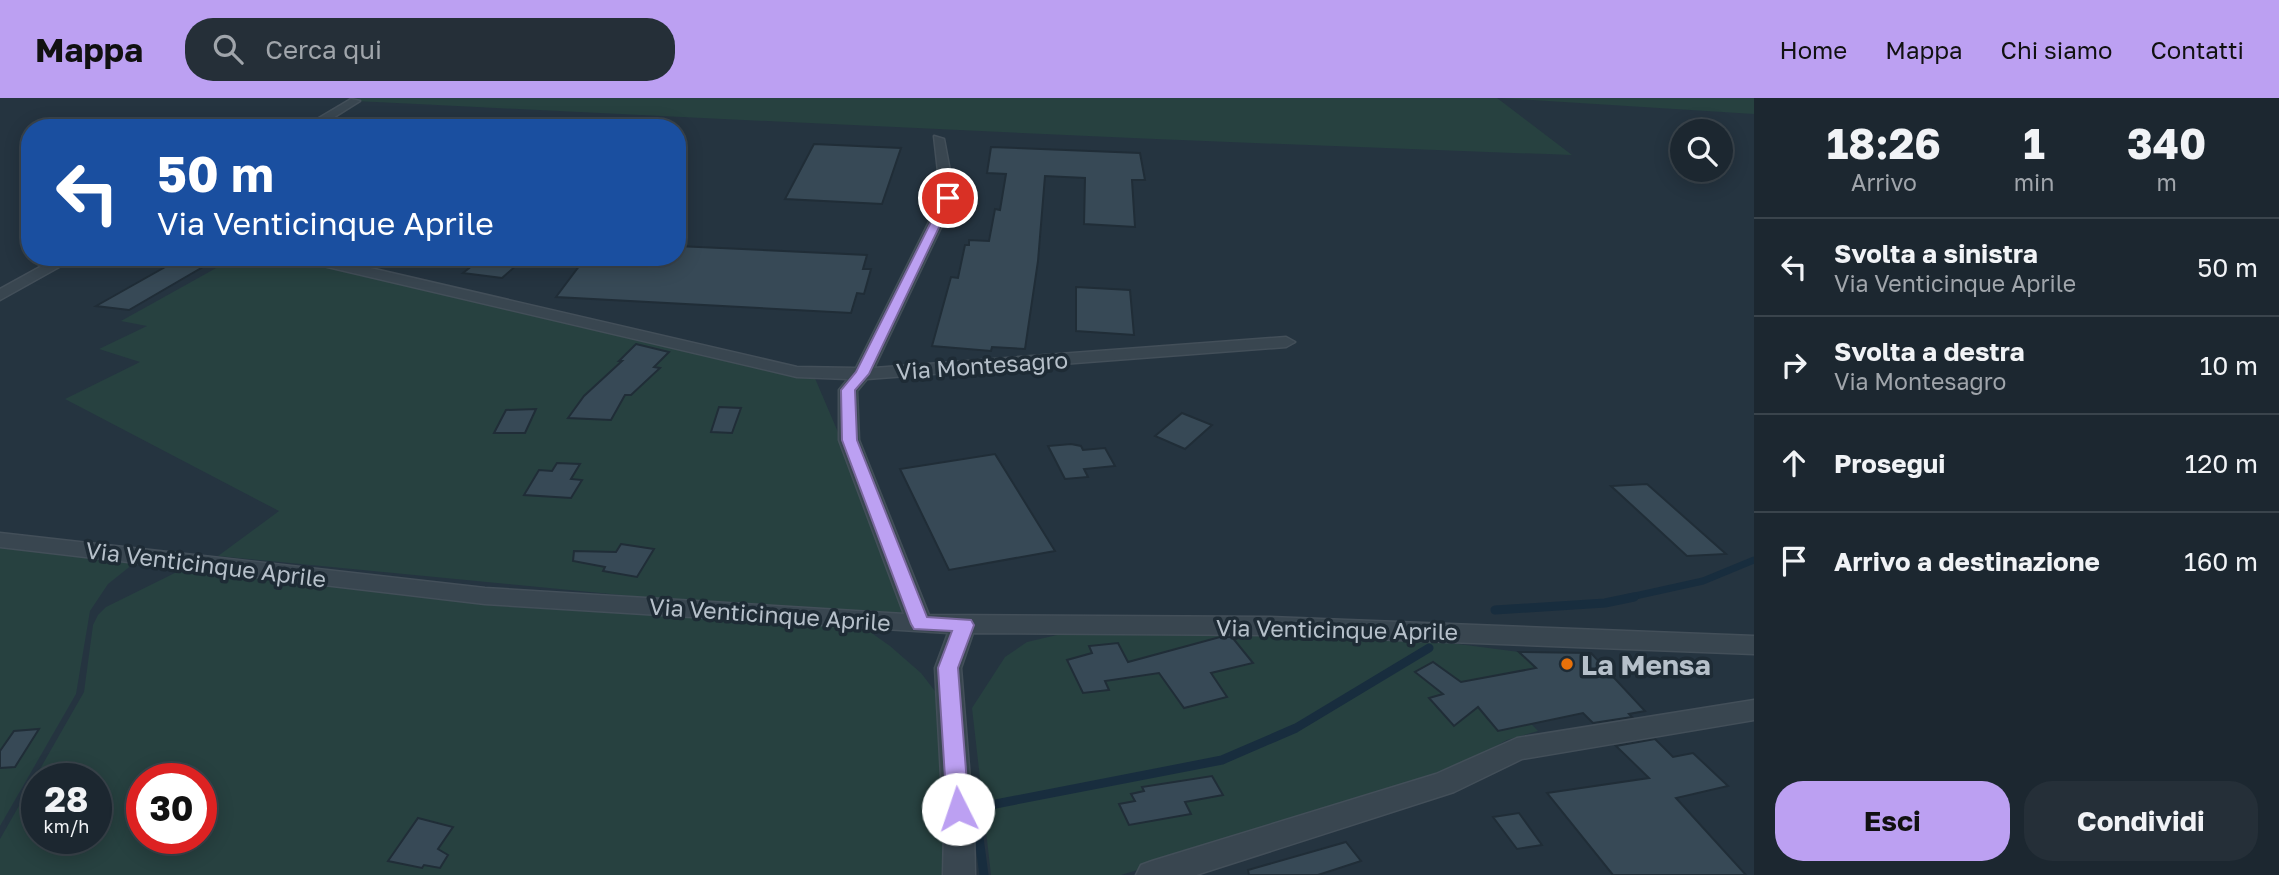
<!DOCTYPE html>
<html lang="it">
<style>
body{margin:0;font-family:"Golos Text",sans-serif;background:#252f38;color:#f1f3f6;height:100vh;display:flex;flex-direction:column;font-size:26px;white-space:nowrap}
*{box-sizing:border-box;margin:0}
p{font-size:23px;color:#a0a5ab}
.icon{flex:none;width:38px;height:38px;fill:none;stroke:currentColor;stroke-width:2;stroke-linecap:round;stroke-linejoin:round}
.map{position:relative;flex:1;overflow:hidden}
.sheet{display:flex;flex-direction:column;background:#1c2730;width:525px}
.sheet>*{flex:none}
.banner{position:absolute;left:21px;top:21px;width:665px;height:147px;border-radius:28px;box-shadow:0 4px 18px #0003,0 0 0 2px #3a444c;background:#1a4fa0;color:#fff;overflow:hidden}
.tools{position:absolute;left:1670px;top:21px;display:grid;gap:14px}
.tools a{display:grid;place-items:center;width:63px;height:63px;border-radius:50%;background:#1c2730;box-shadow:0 4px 18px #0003,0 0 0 2px #3a444c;font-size:35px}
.speed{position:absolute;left:21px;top:665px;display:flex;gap:14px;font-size:35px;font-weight:700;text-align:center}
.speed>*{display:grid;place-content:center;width:91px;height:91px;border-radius:50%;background:#1c2730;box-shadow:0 4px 18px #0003,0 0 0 2px #3a444c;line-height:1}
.speed small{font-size:18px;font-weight:400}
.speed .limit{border:10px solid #d22;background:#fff;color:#111}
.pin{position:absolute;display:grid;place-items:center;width:60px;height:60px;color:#fff;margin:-30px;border:4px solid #fff;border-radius:50%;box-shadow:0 2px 7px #0007}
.me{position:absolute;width:77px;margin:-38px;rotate:356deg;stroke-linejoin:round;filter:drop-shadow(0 0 5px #0008)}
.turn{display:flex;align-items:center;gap:24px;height:147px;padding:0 21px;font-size:32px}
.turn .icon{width:91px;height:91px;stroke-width:2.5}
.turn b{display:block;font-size:49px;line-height:60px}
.eta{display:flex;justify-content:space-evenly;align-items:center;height:119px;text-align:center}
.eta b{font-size:42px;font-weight:700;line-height:49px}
.action{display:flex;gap:14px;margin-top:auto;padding:14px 21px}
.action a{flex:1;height:80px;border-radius:28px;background:#bca0f2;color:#111;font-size:28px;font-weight:700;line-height:80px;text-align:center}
.action a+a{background:#252f38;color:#f1f3f6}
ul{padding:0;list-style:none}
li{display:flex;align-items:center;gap:21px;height:98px;padding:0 21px;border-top:2px solid #3a444c}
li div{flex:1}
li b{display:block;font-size:26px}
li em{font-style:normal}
header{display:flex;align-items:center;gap:42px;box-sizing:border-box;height:98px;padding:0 35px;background:#bca0f2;color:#111}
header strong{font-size:33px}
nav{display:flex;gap:38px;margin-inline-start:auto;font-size:24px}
.search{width:490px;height:63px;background:#252f38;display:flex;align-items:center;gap:18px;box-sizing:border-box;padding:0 24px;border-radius:28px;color:#a0a5ab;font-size:26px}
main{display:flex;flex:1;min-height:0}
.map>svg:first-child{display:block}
.green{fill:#274140;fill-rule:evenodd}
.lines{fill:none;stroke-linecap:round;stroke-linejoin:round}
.stream-far1{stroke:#182d3e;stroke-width:7}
.stream{stroke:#182d3e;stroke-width:9}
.building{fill:#374956;stroke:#202d37;stroke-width:2}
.street-casing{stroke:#434f59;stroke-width:3}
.street{fill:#394650;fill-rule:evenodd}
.route{fill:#bca0f2;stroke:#7a689d;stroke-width:2}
.food-dot{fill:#e8710a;stroke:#1e2b35;stroke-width:2.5}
.labels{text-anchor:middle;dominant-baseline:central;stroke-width:7;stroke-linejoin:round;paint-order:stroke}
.street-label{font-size:23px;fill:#b6c0ca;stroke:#1e2b35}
.near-poi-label{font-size:28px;font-weight:bold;fill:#b6c0ca;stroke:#1e2b35;text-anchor:start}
</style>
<header>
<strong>Mappa</strong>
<div class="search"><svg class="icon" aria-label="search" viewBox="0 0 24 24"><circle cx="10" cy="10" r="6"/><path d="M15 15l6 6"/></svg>Cerca qui</div>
<nav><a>Home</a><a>Mappa</a><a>Chi siamo</a><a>Contatti</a></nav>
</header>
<main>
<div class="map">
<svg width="1754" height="777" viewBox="0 0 1754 777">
<rect width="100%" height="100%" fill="#253440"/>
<g class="green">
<path d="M347,0H1497L1572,57C1166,43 761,23 355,3Z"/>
<polygon points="1500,0 1754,0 1754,16"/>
<polygon points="236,159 283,159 811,271 920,526 218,458 279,413 65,301 140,264 99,251 147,228 121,223"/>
<polygon points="0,446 138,462 108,486 90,513 76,596 0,728"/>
<path d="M191,467L856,524L890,548L921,575L945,606L953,777H0V741L84,594L93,527L98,517L106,509ZM37,681H96V740H37ZM142,681H201V740H142Z"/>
<polygon points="1198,534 1405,539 1519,554 1536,570 1487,580 1538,633 1507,642 1437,680 1121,777 991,777 972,610 1005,559 1027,544 1057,537"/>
</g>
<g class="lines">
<polyline class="stream-far1" points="1626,500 1703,483 1754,462"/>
<g class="stream">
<polyline points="1495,512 1605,505 1634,499"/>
<polyline points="984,777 975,710 1222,662 1296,630 1429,550"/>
</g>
</g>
<g class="building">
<polygon points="814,46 901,50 882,106 785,101"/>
<polygon points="991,49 1140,55 1145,82 1132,82 1135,129 1084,126 1085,80 1045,78 1038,163 1025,251 992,249 991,253 932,248 951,179 958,180 965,147 969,147 969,142 989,143 995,111 1000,112 1006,76 987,75"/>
<polygon points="677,148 867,157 863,171 871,171 864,196 857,195 851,215 556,199 586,159 677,159"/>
<polygon points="183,159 220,159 129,212 96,208"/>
<polygon points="483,159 526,159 502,180 463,175"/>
<polygon points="1076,189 1130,192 1134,237 1076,233"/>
<polygon points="636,246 669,254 654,269 660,270 631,297 625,297 611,322 568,320 584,298 622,263 619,263"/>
<polygon points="719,309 741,310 732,335 711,334"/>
<polygon points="536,311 525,335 494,335 506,312"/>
<polygon points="1182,315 1212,327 1185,351 1155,338"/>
<polygon points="1071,346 1081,348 1083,352 1105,350 1115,368 1084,371 1088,379 1065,381 1048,348"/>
<polygon points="995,356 1055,453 949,472 900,371"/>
<polygon points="557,365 580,366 571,381 582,382 571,400 524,397 539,372 552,373"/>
<polygon points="1647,386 1726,456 1687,458 1611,388"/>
<polygon points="621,446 654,451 637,479 603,473 605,469 573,463 574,453 616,454"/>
<polygon points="1220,539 1232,539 1253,565 1211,575 1227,599 1184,610 1159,575 1105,583 1109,592 1083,595 1067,562 1092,555 1089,548 1118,545 1128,564"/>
<polygon points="1519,554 1591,555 1645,613 1629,616 1632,619 1593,625 1583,615 1498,633 1478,609 1454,628 1429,600 1443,596 1415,574 1433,564 1461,584 1536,570"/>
<polygon points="39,631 15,669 0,670 0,653 14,633"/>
<polygon points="1655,641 1673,659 1693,655 1728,688 1676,700 1746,777 1613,777 1547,695 1649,680 1616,648"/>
<polygon points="1212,678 1223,697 1185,704 1191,716 1129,727 1119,706 1135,703 1131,696 1144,693 1142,689"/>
<polygon points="1519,715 1542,747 1517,751 1493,719"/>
<polygon points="418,720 453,729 438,751 448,757 440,770 424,767 422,770 388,763"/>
<polygon points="1346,744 1361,763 1318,777 1249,777 1248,772"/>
</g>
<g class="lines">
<g class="street-casing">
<g id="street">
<polygon points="351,1 360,3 317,30 302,30"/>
<polygon points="934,38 944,41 955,100 874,270 1286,239 1295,244 1286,249 867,281 857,293 859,342 929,517 1269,519 1754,538 1754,556 1269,537 973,535 961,570 974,732 975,777 943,777 944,732 935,570 948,535 485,506 0,449 0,435 485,490 904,516 839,342 839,292 848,281 797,279 302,163 295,159 323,159 797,269 856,270 941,100"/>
<polygon points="58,159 77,159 0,202 0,191"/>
<polygon points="1754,602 1754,622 1522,661 1454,694 1196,777 1136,777 1141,767 1152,763 1436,676 1517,640"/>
</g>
</g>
<use href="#street" class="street"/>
</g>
<polygon class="route" points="948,97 953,100 869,276 855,292 857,342 927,519 971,522 974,527 958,570 969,711 966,717 958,720 950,717 947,711 938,570 952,533 914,531 911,526 842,342 841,292 856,274 943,100"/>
<circle class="food-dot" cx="1567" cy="566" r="7"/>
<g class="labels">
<g class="street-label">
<text transform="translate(982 267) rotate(-4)">Via Montesagro</text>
<text transform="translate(206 466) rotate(7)">Via Venticinque Aprile</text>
<text transform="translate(770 516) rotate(4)">Via Venticinque Aprile</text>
<text transform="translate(1337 531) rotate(1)">Via Venticinque Aprile</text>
</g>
<g class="near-poi-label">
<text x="1581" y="566">La Mensa</text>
</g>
</g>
</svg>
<div class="tools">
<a><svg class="icon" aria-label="search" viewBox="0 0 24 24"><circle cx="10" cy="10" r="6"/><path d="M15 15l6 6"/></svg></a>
</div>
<div class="speed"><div>28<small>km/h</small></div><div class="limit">30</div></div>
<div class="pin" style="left:948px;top:100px;background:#d93025"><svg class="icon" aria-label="arrive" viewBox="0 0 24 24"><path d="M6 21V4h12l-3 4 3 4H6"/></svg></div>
<svg class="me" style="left:958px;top:711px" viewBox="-20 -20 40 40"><circle r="19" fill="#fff"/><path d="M0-13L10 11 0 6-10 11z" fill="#bca0f2"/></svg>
<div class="banner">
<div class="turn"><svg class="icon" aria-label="left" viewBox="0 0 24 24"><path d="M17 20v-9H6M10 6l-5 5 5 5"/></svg><div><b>50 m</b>Via Venticinque Aprile</div></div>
</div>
</div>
<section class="sheet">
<div class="eta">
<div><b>18:26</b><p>Arrivo</p></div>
<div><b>1</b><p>min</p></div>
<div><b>340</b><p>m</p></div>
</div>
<ul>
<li><svg class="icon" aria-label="left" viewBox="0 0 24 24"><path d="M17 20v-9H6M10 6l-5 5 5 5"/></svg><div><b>Svolta a sinistra</b><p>Via Venticinque Aprile</p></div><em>50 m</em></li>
<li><svg class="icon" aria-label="right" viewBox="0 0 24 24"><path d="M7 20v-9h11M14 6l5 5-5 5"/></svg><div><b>Svolta a destra</b><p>Via Montesagro</p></div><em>10 m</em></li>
<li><svg class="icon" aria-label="ahead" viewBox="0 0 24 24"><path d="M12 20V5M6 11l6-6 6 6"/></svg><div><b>Prosegui</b></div><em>120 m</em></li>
<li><svg class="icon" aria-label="arrive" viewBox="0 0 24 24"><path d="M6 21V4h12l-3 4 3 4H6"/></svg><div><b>Arrivo a destinazione</b></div><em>160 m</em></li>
</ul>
<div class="action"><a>Esci</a><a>Condividi</a></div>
</section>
</main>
